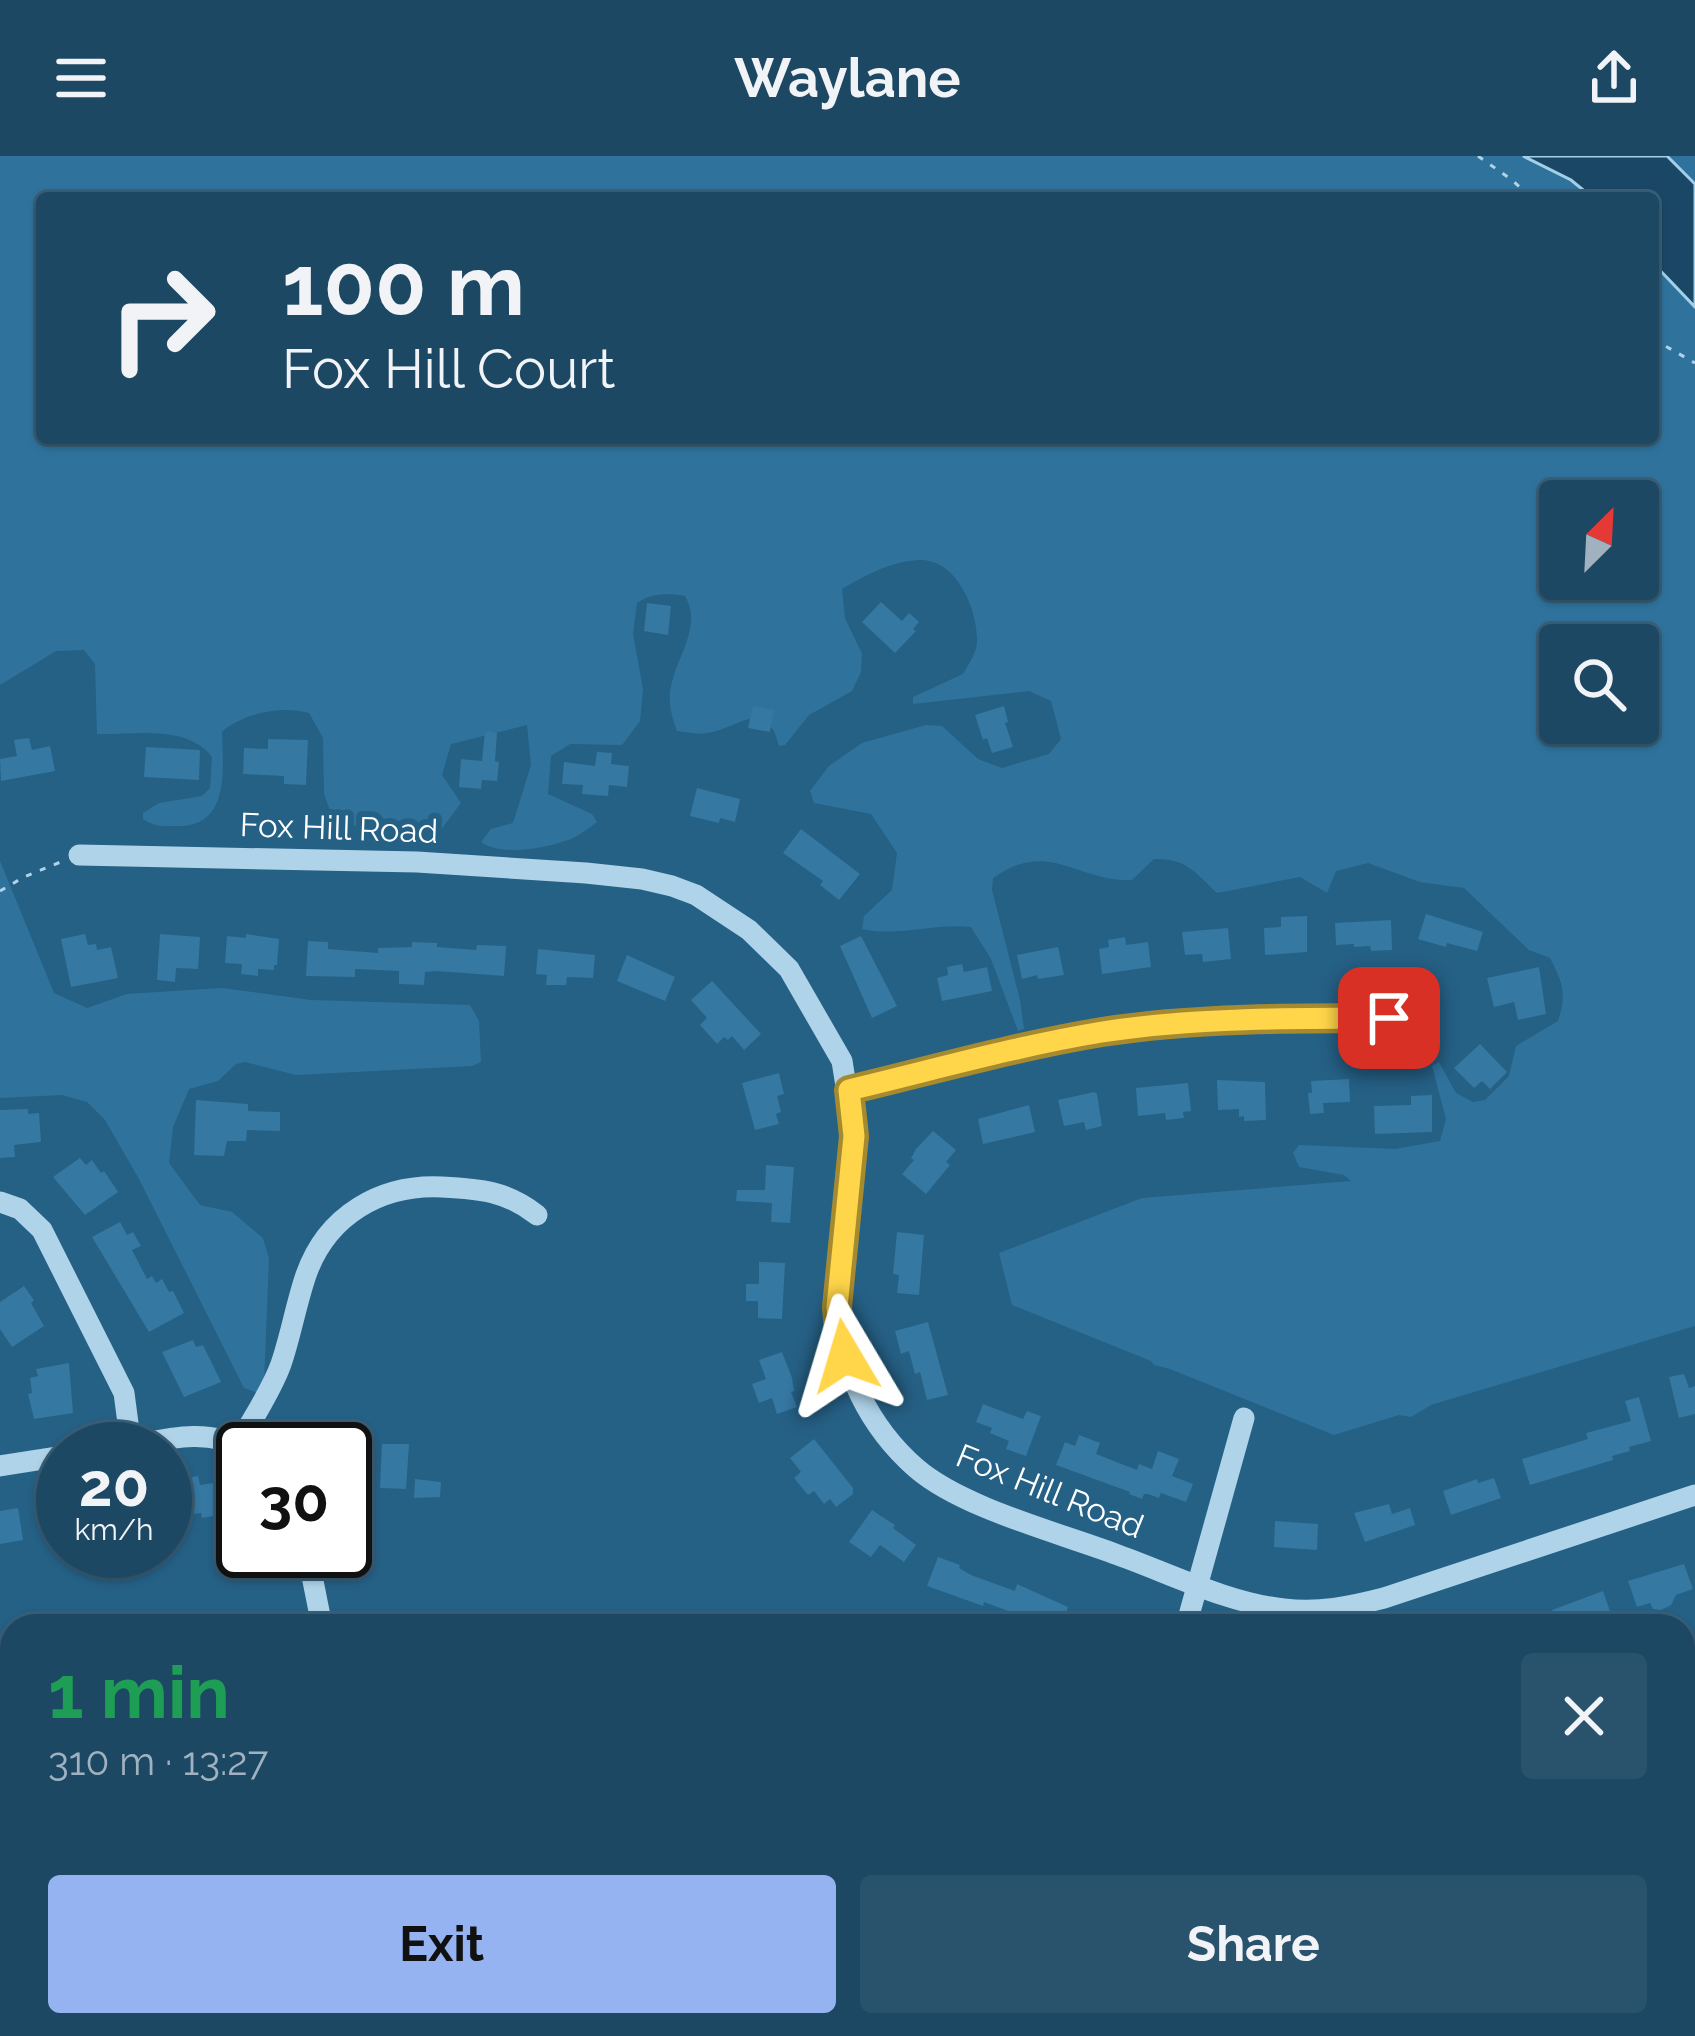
<!DOCTYPE html>
<meta charset="utf-8">
<style>
body{margin:0;font-family:Raleway,sans-serif;background:#29526d;color:#f1f3f6;height:100vh;display:flex;flex-direction:column;font-size:45px;white-space:nowrap}
*{box-sizing:border-box;margin:0}
p{font-size:39px;color:#a0b2bf}
.icon{flex:none;width:66px;height:66px;fill:none;stroke:currentColor;stroke-width:2;stroke-linecap:round;stroke-linejoin:round}
.map{position:relative;flex:1;overflow:hidden}
.sheet{position:absolute;left:0px;top:1458px;width:1695px;height:423px;display:flex;flex-direction:column;background:#1c4864;border-radius:36px 36px 0 0;box-shadow:0 3px 9px #0004,0 0 0 3px #3a6078}
.sheet>*{flex:none}
.banner{position:absolute;left:36px;top:36px;width:1623px;height:252px;border-radius:12px;box-shadow:0 3px 9px #0004,0 0 0 3px #3a6078;background:#1c4864;color:#f1f3f6;overflow:hidden}
.needle{width:78px;rotate:24deg}
.controls{position:absolute;left:1539px;top:324px;display:grid;gap:24px}
.controls a{display:grid;place-items:center;width:120px;height:120px;border-radius:12px;background:#1c4864;box-shadow:0 3px 9px #0004,0 0 0 3px #3a6078;font-size:60px}
.speed{position:absolute;left:36px;top:1266px;display:flex;gap:24px;font-size:60px;font-weight:700;text-align:center}
.speed>*{display:grid;place-content:center;width:156px;height:156px;border-radius:50%;background:#1c4864;box-shadow:0 3px 9px #0004,0 0 0 3px #3a6078;line-height:1}
.speed small{font-size:30px;font-weight:400}
.speed .limit{border:6px solid #111;border-radius:18px;background:#fff;color:#111}
.pin{position:absolute;display:grid;place-items:center;width:102px;height:102px;color:#fff;margin:-51px;border-radius:24px;box-shadow:0 6px 18px #0006}
.me{position:absolute;width:132px;margin:-66px;rotate:353deg;stroke-linejoin:round;filter:drop-shadow(0 0 9px #0008)}
.turn{display:flex;align-items:center;gap:42px;height:252px;padding:0 48px;font-size:54px}
.turn .icon{width:156px;height:156px;stroke-width:2.5}
.turn b{display:block;font-size:84px;line-height:102px}
.round{display:grid;place-items:center;flex:none;width:126px;height:126px;border-radius:12px;background:#29526d}
.headline{display:flex;align-items:center;justify-content:space-between;height:204px;padding:0 48px}
h1{font-size:72px;font-weight:700;line-height:90px;color:#1e9e55}
.cta{display:flex;gap:24px;margin-top:auto;padding:24px 48px}
.cta a{flex:1;height:138px;border-radius:12px;background:#95b2f1;color:#111;font-size:48px;font-weight:700;line-height:138px;text-align:center}
.cta a+a{background:#29526d;color:#f1f3f6}
header{display:flex;justify-content:space-between;align-items:center;height:156px;padding:0 48px;background:#1c4864;font-size:54px;font-weight:700}
.map>svg:first-child{display:block}
.green{fill:#2f739d;fill-rule:evenodd}
.water{fill:#1a4766;stroke:#a3d0e9;stroke-width:3}
.building{fill:#3578a2}
.lines{fill:none;stroke-linecap:round;stroke-linejoin:round}
.path{stroke:#afd3e8;stroke-width:3;stroke-dasharray:6 9;stroke-linecap:butt}
.minor{stroke:#afd3e8;stroke-width:21}
.route-casing{stroke:#a68a30;stroke-width:30}
.route{stroke:#ffd54a;stroke-width:21}
.labels{text-anchor:middle;dominant-baseline:central;stroke-width:12;stroke-linejoin:round;paint-order:stroke}
.street-label{font-size:33px;fill:#fff;stroke:#256085}
</style>
<header><svg class="icon" aria-label="menu" viewBox="0 0 24 24"><path d="M4 6h16M4 12h16M4 18h16"/></svg>Waylane<svg class="icon" aria-label="share" viewBox="0 0 24 24"><path d="M12 15V3M7 8l5-5 5 5M5 13v7h14v-7"/></svg></header>
<div class="map">
<svg width="1695" height="1880" viewBox="0 0 1695 1880">
<rect width="100%" height="100%" fill="#256085"/>
<g class="green">
<path d="M0,0H1695V1170L1431,1249L1411,1261L1399,1259L1334,1279L1170,1213L1154,1209L1151,1205L1012,1149L999,1097L1142,1042L1351,1025L1344,1019L1299,1011L1293,997L1299,989L1395,993L1440,985L1446,963L1432,910L1439,906L1456,937L1473,946L1485,944L1509,920L1516,890L1558,865C1567,837 1563,828 1550,802L1529,794L1464,732L1420,726L1368,707L1336,715L1327,737L1300,721L1217,737C1195,716 1186,702 1154,703L1132,724C1077,726 1049,682 993,722L992,734L1020,844L1024,873L1018,875L991,803L971,771C934,767 898,781 862,773L864,760L892,734L897,697L871,658L814,647L810,635L829,610L862,587L926,569L942,570L978,603L1002,612L1049,598L1061,583L1051,545L1029,535L913,548V541L963,518C969,508 978,495 977,483C977,453 957,405 922,404C893,404 866,419 842,433L845,462L862,498L861,516L852,535L809,559L785,589L779,590C766,539 740,572 707,577C698,579 687,576 677,575C671,559 667,544 672,526C679,497 702,469 685,440C668,437 651,437 637,447L633,478L643,533L640,565L622,589L570,588L551,600L548,638L592,658L597,666C589,672 580,679 571,683C547,692 502,701 481,686L491,673L513,667L531,609L527,569L451,588L442,619L461,647L437,679L415,689L333,663L324,638L323,582L309,557C283,549 243,557 222,576C223,611 230,669 181,670C166,670 156,672 143,663V657L159,647L202,640L210,632L212,601C187,568 134,579 97,578L95,508L84,494L56,495L0,529ZM42,42H1653V282H42ZM1560,345H1638V423H1560ZM1560,489H1638V567H1560Z"/>
<polygon points="0,705 54,837 87,852 127,838 222,832 311,844 470,849 479,865 481,906 472,910 296,919 245,906 236,908 218,925 189,933 173,971 169,1007 200,1049 232,1056 263,1082 269,1103 264,1227 258,1237 244,1232 139,1023 105,964 87,946 62,939 0,942"/>
</g>
<polygon class="water" points="1523,0 1667,0 1695,28 1695,151 1653,107 1653,42 1593,42 1571,24"/>
<g class="building">
<polygon points="881,446 902,465 909,457 919,466 913,473 916,475 895,497 862,466"/>
<polygon points="647,447 671,450 668,479 644,475"/>
<polygon points="753,550 774,554 770,576 748,572"/>
<polygon points="1004,550 1008,566 1005,567 1013,591 992,597 987,582 983,584 975,559"/>
<polygon points="485,575 497,577 495,605 499,606 497,625 482,624 481,633 459,631 461,603 482,605"/>
<polygon points="29,582 32,594 50,590 55,615 1,625 0,603 17,600 14,584"/>
<polygon points="268,583 308,584 306,629 284,628 284,620 243,618 244,592 268,593"/>
<polygon points="146,591 200,594 199,624 144,621"/>
<polygon points="597,596 612,597 611,608 629,610 627,631 609,629 608,640 582,638 583,629 562,628 564,606 595,610"/>
<polygon points="697,632 740,643 735,666 720,662 719,667 690,660"/>
<polygon points="801,673 860,718 839,744 820,729 823,725 783,697"/>
<polygon points="1426,758 1483,776 1477,795 1447,787 1446,791 1418,783"/>
<polygon points="1307,760 1307,796 1265,799 1264,772 1281,771 1281,761"/>
<polygon points="1391,764 1392,794 1371,795 1370,790 1354,791 1354,788 1336,789 1335,767"/>
<polygon points="1228,772 1231,803 1203,806 1202,798 1185,799 1182,776"/>
<polygon points="85,778 88,789 96,788 97,794 111,791 118,822 71,831 61,783"/>
<polygon points="160,778 200,781 198,813 176,812 175,826 157,824"/>
<polygon points="246,778 279,783 277,809 274,809 274,814 258,813 258,820 241,818 242,808 225,807 227,780 246,782"/>
<polygon points="861,780 897,850 872,862 840,790"/>
<polygon points="1125,781 1126,789 1148,786 1151,811 1102,818 1099,793 1109,791 1108,784"/>
<polygon points="308,785 328,786 328,793 378,797 378,792 412,791 412,786 437,787 437,791 476,794 477,789 506,790 504,820 436,815 425,816 424,829 399,828 399,815 355,813 355,821 306,820"/>
<polygon points="1058,791 1064,819 1038,823 1037,819 1022,823 1017,799"/>
<polygon points="538,793 595,799 593,822 567,821 566,829 546,829 547,819 536,818"/>
<polygon points="627,799 675,821 665,845 617,825"/>
<polygon points="962,808 964,816 987,811 992,835 942,845 937,822 948,819 947,811"/>
<polygon points="1539,811 1546,858 1518,864 1514,846 1494,851 1487,822"/>
<polygon points="712,825 761,878 744,894 732,880 728,884 724,881 717,888 700,869 707,862 691,844"/>
<polygon points="1480,888 1507,916 1490,933 1482,925 1474,932 1454,912"/>
<polygon points="779,917 784,938 777,940 781,956 776,958 779,968 755,974 742,927"/>
<polygon points="1349,923 1350,946 1323,947 1324,957 1310,958 1308,937 1312,937 1311,925"/>
<polygon points="1217,924 1265,926 1266,964 1244,965 1244,960 1239,961 1239,953 1218,954"/>
<polygon points="1188,927 1191,955 1183,956 1184,962 1166,964 1165,957 1138,960 1136,932"/>
<polygon points="1094,936 1097,938 1102,970 1086,974 1084,966 1064,970 1058,944"/>
<polygon points="1432,939 1432,976 1375,978 1374,950 1411,949 1411,940"/>
<polygon points="196,944 248,948 248,955 280,956 280,975 247,974 246,985 227,985 224,1000 194,999"/>
<polygon points="1029,949 1035,976 983,988 978,963"/>
<polygon points="28,953 28,958 39,957 41,986 14,989 15,1001 0,1002 0,954"/>
<polygon points="933,975 956,994 946,1006 950,1009 926,1038 902,1018 914,1004 911,1002 916,993"/>
<polygon points="80,1002 86,1009 92,1004 101,1017 104,1015 118,1036 85,1059 53,1021"/>
<polygon points="766,1009 794,1011 790,1067 771,1066 772,1047 736,1045 737,1034 765,1034"/>
<polygon points="120,1066 127,1079 133,1076 141,1090 132,1094 147,1123 152,1120 156,1127 162,1123 169,1136 173,1135 184,1157 149,1176 92,1081"/>
<polygon points="897,1076 924,1079 919,1139 897,1137 899,1119 893,1118"/>
<polygon points="759,1106 785,1107 782,1163 758,1162 758,1145 746,1145 746,1128 759,1128"/>
<polygon points="24,1130 34,1144 31,1147 44,1170 12,1191 0,1173 0,1146"/>
<polygon points="928,1166 948,1239 927,1244 920,1216 915,1218 909,1195 901,1198 895,1175"/>
<polygon points="193,1184 196,1191 203,1189 221,1226 184,1241 162,1196"/>
<polygon points="782,1196 792,1222 794,1235 791,1236 797,1251 777,1258 772,1242 759,1247 752,1228 766,1223 759,1204"/>
<polygon points="69,1207 73,1257 34,1263 28,1238 32,1237 30,1222 38,1220 36,1213"/>
<polygon points="1684,1218 1689,1232 1695,1230 1695,1258 1679,1262 1669,1221"/>
<polygon points="1639,1241 1651,1285 1629,1291 1630,1295 1612,1300 1613,1304 1530,1329 1522,1303 1588,1283 1586,1277 1631,1265 1625,1245"/>
<polygon points="983,1248 1023,1263 1027,1255 1041,1260 1026,1300 1006,1293 1009,1285 990,1277 992,1272 976,1266"/>
<polygon points="1079,1279 1100,1287 1096,1298 1137,1314 1139,1308 1152,1313 1158,1295 1179,1303 1172,1320 1193,1328 1186,1346 1161,1337 1159,1342 1148,1338 1144,1338 1142,1343 1129,1338 1130,1336 1056,1309 1065,1286 1075,1290"/>
<polygon points="814,1283 853,1332 853,1338 836,1351 830,1343 824,1348 814,1335 808,1339 794,1322 801,1316 790,1302"/>
<polygon points="382,1288 409,1288 406,1333 380,1332"/>
<polygon points="198,1320 200,1329 222,1326 226,1351 218,1352 219,1359 202,1362 201,1357 186,1359 180,1323"/>
<polygon points="1494,1322 1501,1342 1451,1359 1443,1335 1477,1323 1478,1327"/>
<polygon points="415,1323 441,1326 440,1341 414,1342"/>
<polygon points="61,1338 63,1372 48,1374 42,1341"/>
<polygon points="1389,1348 1392,1358 1410,1352 1415,1369 1365,1386 1354,1357"/>
<polygon points="18,1352 23,1384 0,1388 0,1355"/>
<polygon points="872,1354 895,1369 893,1372 916,1389 904,1406 880,1389 871,1401 849,1386"/>
<polygon points="1275,1365 1318,1368 1317,1394 1274,1391"/>
<polygon points="938,1401 960,1409 959,1412 971,1419 1015,1435 1017,1428 1068,1451 1061,1470 1017,1470 1021,1460 984,1446 983,1450 927,1430"/>
<polygon points="1684,1408 1693,1433 1676,1439 1671,1449 1661,1454 1653,1453 1650,1447 1637,1451 1628,1425"/>
<polygon points="1603,1435 1612,1461 1584,1470 1557,1470 1552,1454"/>
</g>
<g class="lines">
<g class="path">
<polyline points="1478,0 1512,24 1532,42"/>
<polyline points="1653,183 1695,207"/>
<polyline points="0,735 24,721 63,705"/>
</g>
<g class="minor">
<path d="M79,699L417,706L586,717L642,723L672,730L696,739L749,774L789,813L842,905L854,980L837,1151C841,1213 869,1271 916,1312C962,1352 1060,1377 1118,1399C1171,1418 1228,1447 1284,1453C1319,1457 1349,1451 1384,1442L1695,1339"/>
<polyline points="849,934 1009,895 1104,876 1255,866 1417,863"/>
<polyline points="0,1046 20,1053 42,1074 124,1237 131,1290"/>
<path d="M238,1289C252,1263 271,1236 281,1208C291,1179 296,1148 306,1119C327,1059 381,1028 442,1031C481,1033 506,1035 537,1059"/>
<path d="M110,1293C153,1287 205,1268 243,1293"/>
<polyline points="0,1310 63,1300"/>
<polyline points="307,1395 322,1470"/>
<polyline points="1186,1470 1244,1262"/>
<polyline points="0,1580 12,1569"/>
<polyline points="1683,1705 1695,1701"/>
<polyline points="0,1729 12,1735"/>
<polyline points="106,1869 107,1880"/>
<polyline points="379,1869 382,1880"/>
<polyline points="963,1877 979,1880"/>
<polyline points="884,1880 887,1869"/>
<polyline points="1075,1880 1079,1869"/>
</g>
</g>
<g class="lines">
<g class="route-casing">
<path id="route" d="M845,1200L839,1177L837,1151L854,980L849,934C933,914 1017,890 1102,876C1191,862 1298,862 1389,862"/>
</g>
<use href="#route" class="route"/>
</g>
<g class="labels">
<g class="street-label">
<text transform="translate(339 672) rotate(2)">Fox Hill Road</text>
<text transform="translate(1050 1335) rotate(22)">Fox Hill Road</text>
</g>
</g>
</svg>
<div class="controls">
<a><svg class="needle" viewBox="-14 -14 28 28"><path d="M0-13l5 13h-10z" fill="#e53935"/><path d="M0 13l5-13h-10z" fill="#a0b2bf"/></svg></a>
<a><svg class="icon" aria-label="search" viewBox="0 0 24 24"><circle cx="10" cy="10" r="6"/><path d="M15 15l6 6"/></svg></a>
</div>
<div class="speed"><div>20<small>km/h</small></div><div class="limit">30</div></div>
<div class="pin" style="left:1389px;top:862px;background:#d93025"><svg class="icon" aria-label="arrive" viewBox="0 0 24 24"><path d="M6 21V4h12l-3 4 3 4H6"/></svg></div>
<svg class="me" style="left:845px;top:1200px" viewBox="-20 -20 40 40"><path d="M0-17L14 15 0 8-14 15z" fill="#ffd54a" stroke="#fff" stroke-width="4"/></svg>
<div class="banner">
<div class="turn"><svg class="icon" aria-label="right" viewBox="0 0 24 24"><path d="M7 20v-9h11M14 6l5 5-5 5"/></svg><div><b>100 m</b>Fox Hill Court</div></div>
</div>
<section class="sheet">
<div class="headline"><div><h1>1 min</h1><p>310 m · 13:27</p></div><a class="round"><svg class="icon" aria-label="close" viewBox="0 0 24 24"><path d="M6 6l12 12M18 6L6 18"/></svg></a></div>
<div class="cta"><a>Exit</a><a>Share</a></div>
</section>
</div>
